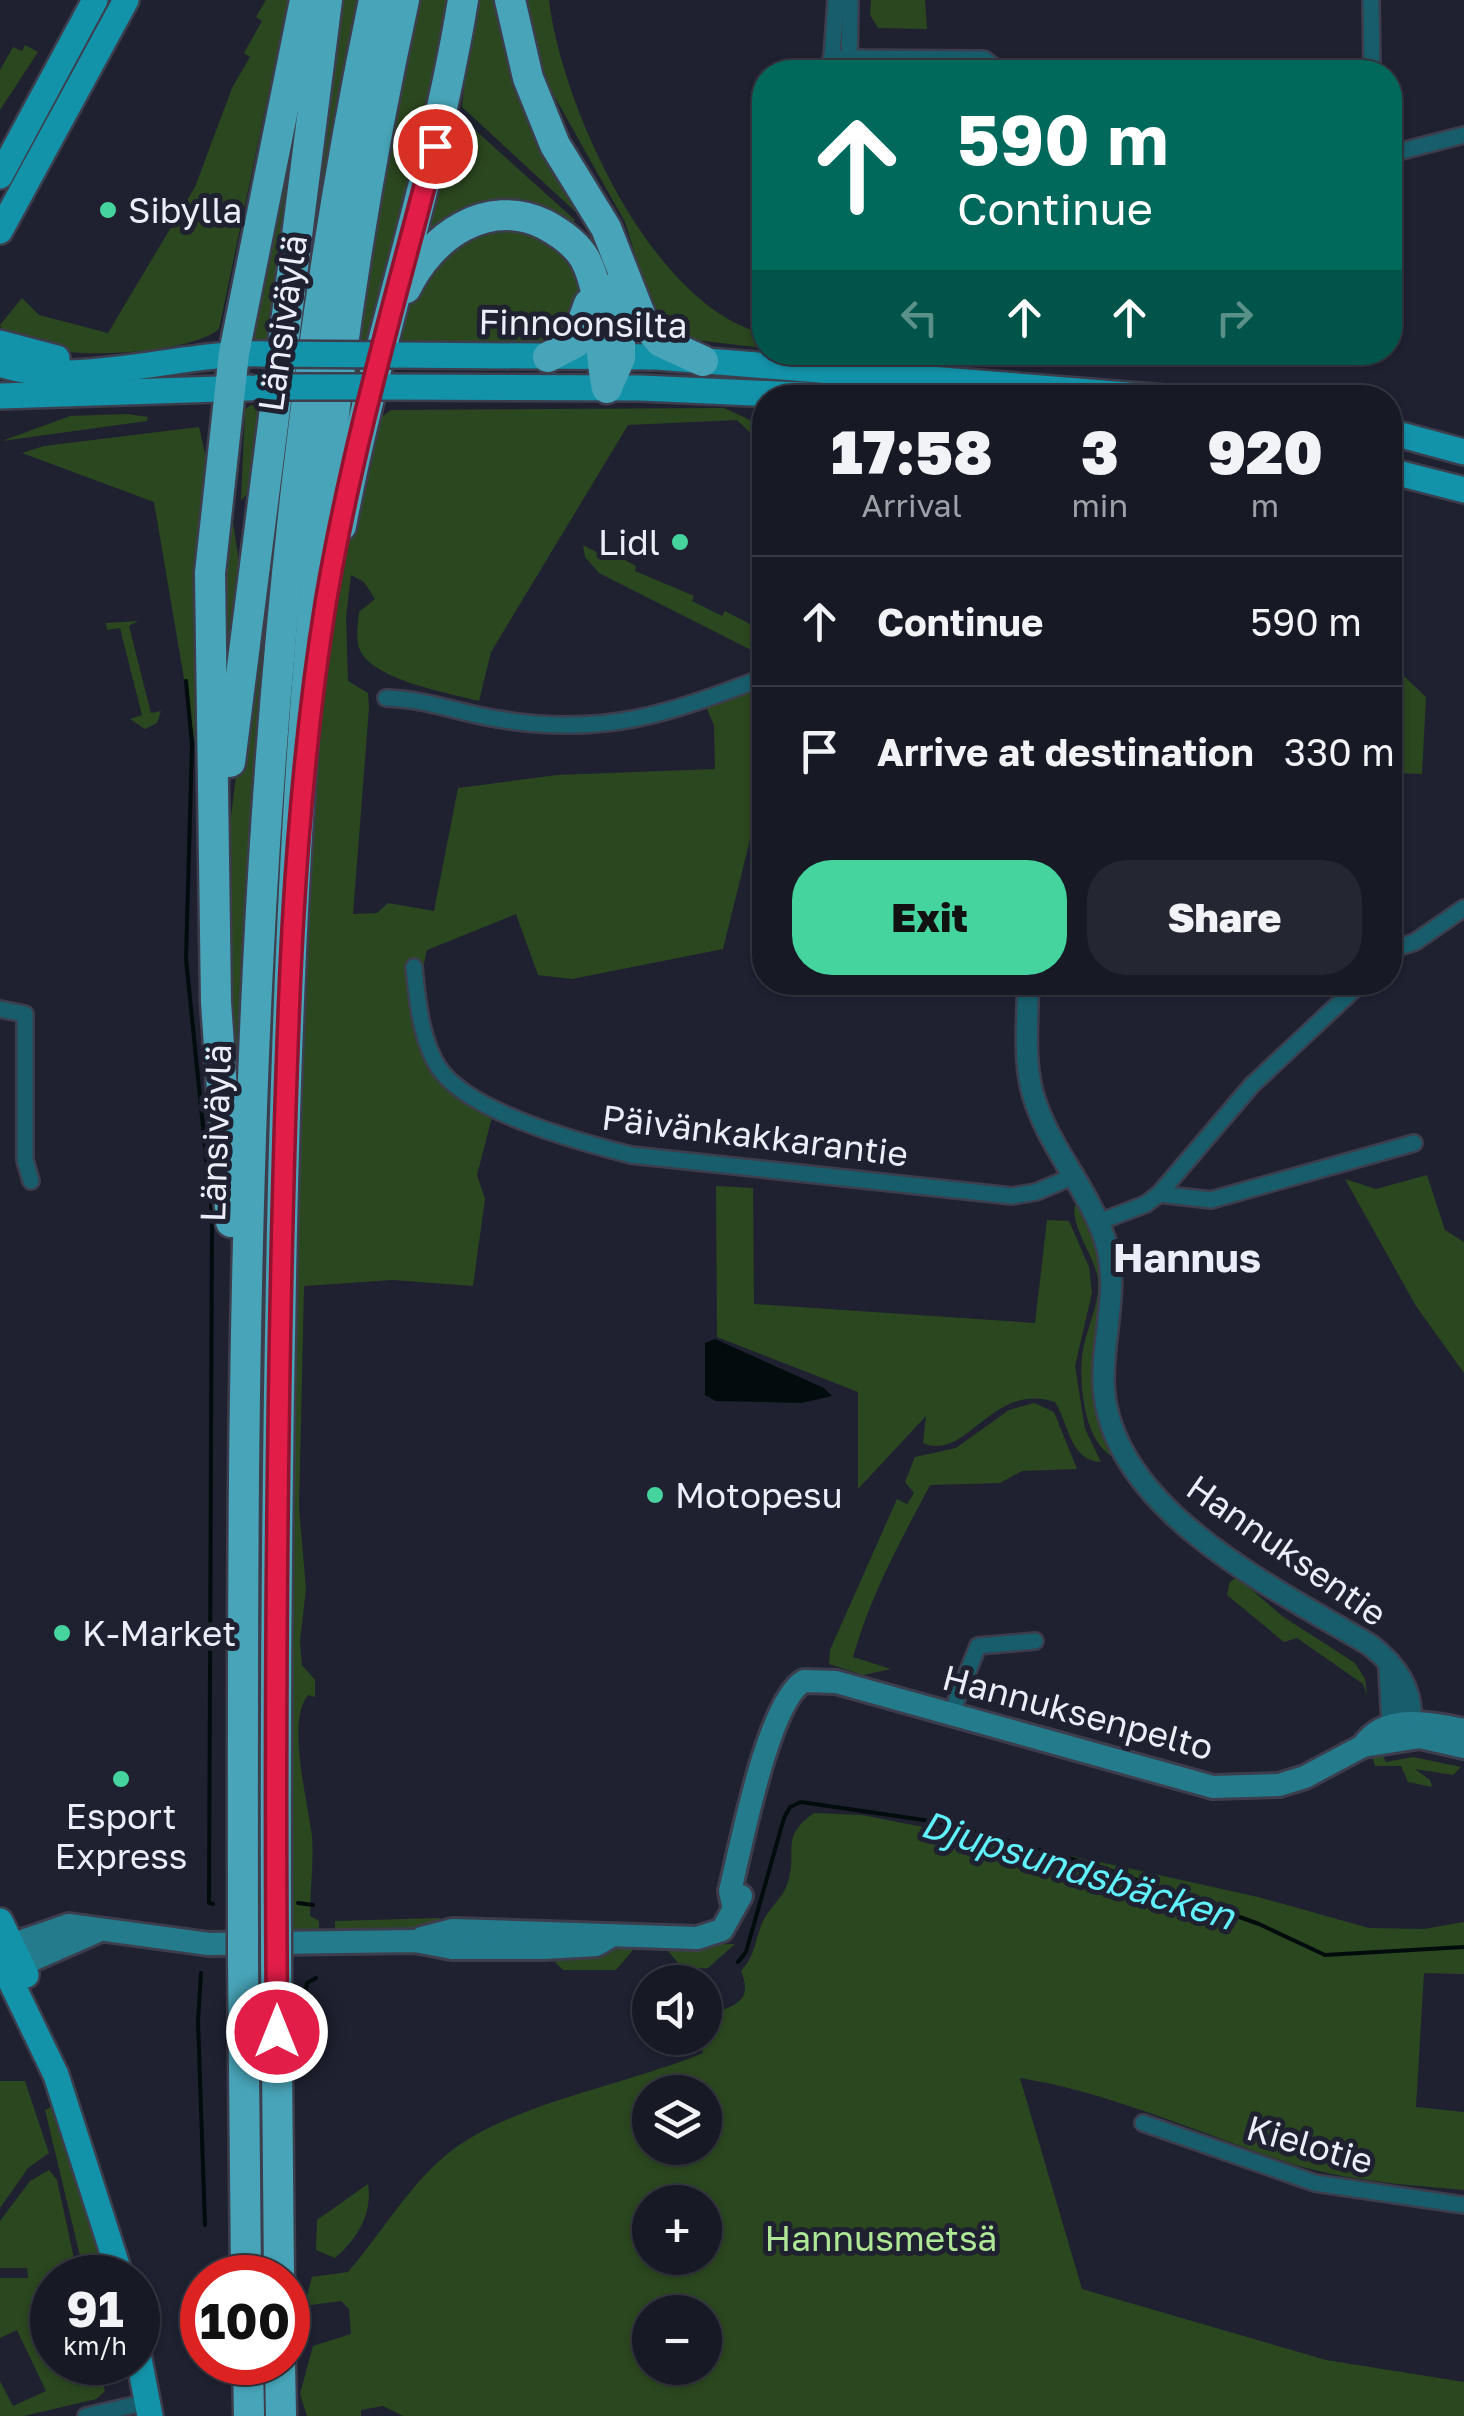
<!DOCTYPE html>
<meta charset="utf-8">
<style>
body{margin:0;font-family:"Golos Text",sans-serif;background:#242632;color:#f1f3f6;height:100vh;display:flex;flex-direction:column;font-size:38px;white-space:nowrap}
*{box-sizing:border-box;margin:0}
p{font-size:32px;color:#9ea0a7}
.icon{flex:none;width:55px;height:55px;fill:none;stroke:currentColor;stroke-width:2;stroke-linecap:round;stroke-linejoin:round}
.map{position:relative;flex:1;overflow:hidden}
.side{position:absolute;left:752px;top:385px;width:650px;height:610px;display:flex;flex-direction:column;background:#171925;border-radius:40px;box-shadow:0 2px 8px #0004,0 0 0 2px #363842}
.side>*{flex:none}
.top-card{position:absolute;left:752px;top:60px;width:650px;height:305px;border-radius:40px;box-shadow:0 2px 8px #0004,0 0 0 2px #363842;background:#00695c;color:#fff;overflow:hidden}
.fabs{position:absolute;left:632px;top:1965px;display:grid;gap:20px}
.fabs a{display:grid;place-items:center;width:90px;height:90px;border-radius:50%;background:#171925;box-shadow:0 2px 8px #0004,0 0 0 2px #363842;font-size:50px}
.speed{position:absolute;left:30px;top:2255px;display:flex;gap:20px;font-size:50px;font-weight:700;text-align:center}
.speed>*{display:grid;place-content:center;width:130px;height:130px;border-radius:50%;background:#171925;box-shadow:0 2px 8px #0004,0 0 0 2px #363842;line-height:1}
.speed small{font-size:25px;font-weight:400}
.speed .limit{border:15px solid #d22;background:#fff;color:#111}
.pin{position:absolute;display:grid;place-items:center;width:85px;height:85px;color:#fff;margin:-42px;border:5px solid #fff;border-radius:50%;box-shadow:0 2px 10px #0007}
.me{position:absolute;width:110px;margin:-55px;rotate:0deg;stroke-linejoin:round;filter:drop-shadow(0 0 8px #0008)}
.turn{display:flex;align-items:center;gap:35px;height:210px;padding:0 40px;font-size:45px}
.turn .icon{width:130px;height:130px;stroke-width:2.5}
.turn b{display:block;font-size:70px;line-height:85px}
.lanes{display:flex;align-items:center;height:95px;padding:0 40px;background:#0003;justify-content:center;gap:50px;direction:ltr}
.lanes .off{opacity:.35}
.eta{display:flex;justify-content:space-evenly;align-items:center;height:170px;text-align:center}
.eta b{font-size:60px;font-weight:800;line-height:70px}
.action{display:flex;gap:20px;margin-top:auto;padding:20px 40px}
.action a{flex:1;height:115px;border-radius:40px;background:#46d49e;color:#111;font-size:40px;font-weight:800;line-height:115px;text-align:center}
.action a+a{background:#242632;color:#f1f3f6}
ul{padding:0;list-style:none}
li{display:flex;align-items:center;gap:30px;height:130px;padding:0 40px;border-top:2px solid #363842}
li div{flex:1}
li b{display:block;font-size:38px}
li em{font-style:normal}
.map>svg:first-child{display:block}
.green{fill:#2b471f;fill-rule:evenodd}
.water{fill:#020c0d}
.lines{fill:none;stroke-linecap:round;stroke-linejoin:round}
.stream{stroke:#020c0d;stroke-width:4}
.minor-casing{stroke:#3c3e4d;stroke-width:20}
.tertiary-casing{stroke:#3c3e4d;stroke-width:25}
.secondary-casing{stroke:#3c3e4d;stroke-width:28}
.primary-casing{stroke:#3c3e4d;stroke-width:30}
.motorway-casing{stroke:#3c3e4d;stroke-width:35}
.minor{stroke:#185d6b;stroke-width:15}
.tertiary{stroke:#185d6b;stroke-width:20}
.secondary{stroke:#247b8c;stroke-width:22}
.primary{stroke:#1393aa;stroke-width:25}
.motorway{stroke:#48a5b9;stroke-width:30}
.primary-bridge-casing{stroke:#3c3e4d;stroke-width:30;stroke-linecap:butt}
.motorway-bridge-casing{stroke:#3c3e4d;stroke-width:35;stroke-linecap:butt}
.primary-bridge{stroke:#1393aa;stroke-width:25}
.motorway-bridge{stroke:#48a5b9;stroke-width:30}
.route-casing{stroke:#92132f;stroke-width:25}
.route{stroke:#e11d48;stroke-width:18}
.poi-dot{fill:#46d49e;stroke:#1f2131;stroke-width:4}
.labels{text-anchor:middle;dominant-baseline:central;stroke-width:10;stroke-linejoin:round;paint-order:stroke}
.poi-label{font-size:35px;fill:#ebedf8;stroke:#1f2131;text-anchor:start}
.street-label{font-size:35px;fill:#ebedf8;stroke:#1f2131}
.park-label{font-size:35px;fill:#aee896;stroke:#1f2131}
.water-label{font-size:38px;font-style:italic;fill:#61f1fd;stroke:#1f2131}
.quarter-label{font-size:40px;font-weight:bold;fill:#ebedf8;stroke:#1f2131}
</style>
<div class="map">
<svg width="1464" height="2416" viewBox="0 0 1464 2416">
<rect width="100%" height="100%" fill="#1f2131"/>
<g class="green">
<path d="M266,0H288L219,329C187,358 10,366 0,325L22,298L39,315L108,333L195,187L232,88L250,57L244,53L262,21L256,17Z"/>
<polygon points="333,0 361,0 264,670 250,844 237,1140 222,1008 226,856"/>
<polygon points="384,0 393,0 273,1048 263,1397 261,1919 252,1918 257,1384 279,763"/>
<polygon points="417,0 457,0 344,441 389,147"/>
<polygon points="473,0 503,0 586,213 580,216 462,107"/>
<path d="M524,0H549C561,104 652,308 765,334V348L694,340L661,319L647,293L625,222L538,67Z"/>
<polygon points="871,0 925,0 927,29 878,28 870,15"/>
<polygon points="25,45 38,52 0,110 0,70 13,47 22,51"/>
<polygon points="307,53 277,344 252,343"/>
<path d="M459,120H464L575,220L571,226C470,191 483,194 409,268L435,175Z"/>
<path d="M505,224C563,246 592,262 575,330L549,345L390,343L424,274L446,250Z"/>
<path d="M372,404L383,405V416L391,410L724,408L765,427V447L737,420L628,425L491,652L479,701C449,693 373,680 360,650C355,639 358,624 359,612L375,599L364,582L351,575L346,617L348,681L368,693L369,708L353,914L377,913L388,903L434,911L458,788L557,775L715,769L714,725L706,707L765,686V779L723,949L572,979L538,975L516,914L427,950L414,1009L435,1072L492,1117L477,1175L485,1199L473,1286L393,1280L304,1286L299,1508L306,1589L300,1641L302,1665L315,1680V1697L308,1695C286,1721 308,1802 312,1836C314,1861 310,1890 310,1916L319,1921V1930H289L299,1071L311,842L322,682L338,570Z"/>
<path d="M251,405H270C265,432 263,482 241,500L245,409Z"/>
<polygon points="128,414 148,417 147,421 2,441 70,416"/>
<polygon points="199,427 208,466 204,749 196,749 154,502 22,453 44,446"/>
<polygon points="236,449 233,522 241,575 227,730 218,587"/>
<polygon points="583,545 608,558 612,553 636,566 635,571 694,596 692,601 722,616 725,611 765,632 765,657 599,573 585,557"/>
<polygon points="138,621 129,626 151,713 161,711 157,723 145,729 130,719 142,715 120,628 107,630 106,623"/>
<polygon points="1390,663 1426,697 1422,774 1390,773"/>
<polygon points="1427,1175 1445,1230 1464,1242 1464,1373 1416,1306 1345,1179 1376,1189"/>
<path d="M716,1186L753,1188L754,1304L1035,1323L1047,1220L1069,1221L1089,1267L1092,1293L1075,1366L1085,1429L1101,1462C1070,1461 1069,1424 1055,1402C991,1381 968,1462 923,1443L926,1416L858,1489V1392L717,1337Z"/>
<path d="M1082,1204C1090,1223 1098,1243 1101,1264C1112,1327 1077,1398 1114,1457C1083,1443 1078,1378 1083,1349C1088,1326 1100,1303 1098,1279C1095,1257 1070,1225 1075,1206Z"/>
<path d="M1034,1403L1054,1412L1077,1469L1022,1471L1000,1483L930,1485C900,1542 871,1594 853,1657L891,1669L863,1675L829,1664L830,1650L897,1499L907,1504L914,1493L905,1482L915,1457L956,1448L1009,1410Z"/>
<polygon points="1237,1577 1282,1616 1355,1663 1365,1679 1367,1695 1363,1684 1297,1638 1284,1642 1227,1595 1230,1582"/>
<polygon points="1381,1751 1386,1762 1413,1757 1461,1767 1453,1775 1415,1769 1430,1780 1432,1787 1408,1782 1401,1766 1375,1766 1372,1756"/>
<path d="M814,1813L862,1815L1100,1862L1258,1897L1369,1928L1424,1929L1464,1922V1974L1424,1973L1416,2107L1464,2112V2190C1405,2185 1339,2180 1283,2161C1200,2133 1105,2091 1020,2078L1082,2289L1326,2360L1464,2382V2416H403L383,2406L361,2410V2416H307L300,2394L313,2346L351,2334L349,2309L341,2301L304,2306L312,2277L348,2272C381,2234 407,2188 446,2155C507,2104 627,2085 703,2053L700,2043L710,2015C734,2005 754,2002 741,1971C756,1955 755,1939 763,1921C770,1906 783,1899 788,1882C798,1849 779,1838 814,1813ZM705,2092V2148H650V2092ZM705,2202V2258H650V2202ZM650,2312H705V2368H650Z"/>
<polygon points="439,1918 449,1924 418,1930 335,1930 335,1921"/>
<polygon points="735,1944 708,1968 683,1969 668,1951 668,1945"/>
<polygon points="618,1945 632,1945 632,1951 616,1970 563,1970 550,1957"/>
<polygon points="0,2081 25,2081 49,2153 28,2168 0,2208"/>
<polygon points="51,2107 65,2135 112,2277 85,2277 45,2110"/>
<polygon points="49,2170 57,2180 78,2277 52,2278 52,2362 98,2363 105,2391 96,2399 24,2416 0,2416 0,2381 13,2406 46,2391 17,2330 0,2338 0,2278 28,2278 27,2268 0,2268 0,2221 30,2181"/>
<path d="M368,2184C373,2213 357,2239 335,2258L316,2250L317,2220Z"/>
</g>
<polygon class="water" points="715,1339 824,1388 832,1396 802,1403 716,1401 705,1395 705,1343"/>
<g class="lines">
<g class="stream">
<polyline points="186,681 192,744 186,959 212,1215 209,1903 213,1904"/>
<polyline points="298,1903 313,1905"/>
<polyline points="738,1962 746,1952 784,1818 790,1807 801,1802 944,1823 1097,1866 1259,1924 1325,1955 1464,1947"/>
<polyline points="201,1973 198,2021 205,2225"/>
<polyline points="303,2007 307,1983 316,1978"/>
</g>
<g class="minor-casing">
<g id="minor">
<polyline points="1371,0 1372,72"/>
<polyline points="831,58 984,59 1001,72"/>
<polyline points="831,72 836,0"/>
<polyline points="849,72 850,0"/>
<polyline points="1390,154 1464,135"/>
<path d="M386,698C425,699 460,713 498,719C605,737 667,714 765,677"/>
<polyline points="1390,950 1415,942 1464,908"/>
<path d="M414,967C417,999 421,1044 441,1071C474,1114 580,1142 631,1155L1012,1196L1036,1192L1074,1176"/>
<polyline points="0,1009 25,1014 25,1160 31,1181"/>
<polyline points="1159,1194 1211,1200 1414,1143"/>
<polyline points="1099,1222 1146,1204 1159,1194 1252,1085 1362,982"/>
<polyline points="951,1714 978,1646 1035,1641"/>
<polyline points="1143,2123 1315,2183 1464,2205"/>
<polyline points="86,2416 147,2402"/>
</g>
</g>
<g class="tertiary-casing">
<path id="tertiary" d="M1028,982C1028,1022 1022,1066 1036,1104C1053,1152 1089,1191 1105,1240C1121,1290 1100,1341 1104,1391C1115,1512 1276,1589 1370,1645C1401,1669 1419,1698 1407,1738L1392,1715L1389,1662"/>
</g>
<g class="secondary-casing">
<g id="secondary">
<path d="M1363,1746C1384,1713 1432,1723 1464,1730"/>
<path d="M733,1905L730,1891C741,1847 768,1701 804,1681L836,1682L1213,1787L1279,1785L1305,1777L1363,1746L1420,1737L1464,1747"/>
<polyline points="96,1932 21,1965 1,1962 11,1945 69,1925 209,1944 415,1941 452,1948 544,1948 596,1945 608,1938"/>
<polyline points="422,1938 453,1930 697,1938 722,1930 741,1896"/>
</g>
</g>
<g class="primary-casing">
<g id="primary">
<polyline points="0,176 95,0"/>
<polyline points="0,231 126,0"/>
<polyline points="0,343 57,358"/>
<polyline points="395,355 657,357 1165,398"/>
<path d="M0,364C73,390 185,351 264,354"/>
<polyline points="388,387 641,388 867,398"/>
<polyline points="0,396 250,388"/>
<polyline points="1390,432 1464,452"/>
<polyline points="1390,471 1464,490"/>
<polyline points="0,1921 26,1975"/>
<polyline points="0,1959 56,2075 121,2278"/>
<polyline points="138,2354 150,2416"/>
</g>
</g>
<g class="motorway-casing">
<g id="motorway">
<polyline points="510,0 528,78 555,145 606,228 643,322 661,342 703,361"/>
<path d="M406,288C431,236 487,197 544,224C559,232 576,243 585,259C605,297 597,346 607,388"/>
<polyline points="548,357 575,343 589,304"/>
<polyline points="608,385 620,358 620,283"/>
<path d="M341,526C374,349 434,178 463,0"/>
<polyline points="230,762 327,0"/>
<polyline points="231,1222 216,1002 210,573 234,353 305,0"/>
<path d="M243,1931C242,1286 241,634 374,0"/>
<path d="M276,1931C275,1697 277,1463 282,1229C291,819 315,403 404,0"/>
<polyline points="243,1959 246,2278"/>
<polyline points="276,1959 279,2278"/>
<polyline points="248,2362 249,2416"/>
<polyline points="280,2362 281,2416"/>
</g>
</g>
<use href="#minor" class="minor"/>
<use href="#tertiary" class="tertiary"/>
<use href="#secondary" class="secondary"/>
<use href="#primary" class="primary"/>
<use href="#motorway" class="motorway"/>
<g class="primary-bridge-casing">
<g id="primary-bridge">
<polyline points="264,354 395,355"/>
<polyline points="260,387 388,387"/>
</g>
</g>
<g class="motorway-bridge-casing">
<g id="motorway-bridge">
<polyline points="276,1931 276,1959"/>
<polyline points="243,1959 243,1931"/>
</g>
</g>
<use href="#primary-bridge" class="primary-bridge"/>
<use href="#motorway-bridge" class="motorway-bridge"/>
</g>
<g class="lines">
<g class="route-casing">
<path id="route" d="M277,2032C275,1767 276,1503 282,1239C287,1025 292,812 326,601C352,446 396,297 435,146"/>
</g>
<use href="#route" class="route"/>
</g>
<g class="poi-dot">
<circle cx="108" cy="210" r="10"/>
<circle cx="680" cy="542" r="10"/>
<circle cx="655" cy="1495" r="10"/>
<circle cx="62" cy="1633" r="10"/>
<circle cx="121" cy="1779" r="10"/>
</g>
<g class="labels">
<g class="poi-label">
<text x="128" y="210">Sibylla</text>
<text x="660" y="542" text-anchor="end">Lidl</text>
<text x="675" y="1495">Motopesu</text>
<text x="82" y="1633">K-Market</text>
<text x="121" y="1816" text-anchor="middle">Esport<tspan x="121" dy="40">Express</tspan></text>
</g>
<g class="street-label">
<text transform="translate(282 323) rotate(-82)">Länsiväylä</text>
<text transform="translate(583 323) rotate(1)">Finnoonsilta</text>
<text transform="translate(215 1133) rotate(-88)">Länsiväylä</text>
<text transform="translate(755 1135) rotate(7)">Päivänkakkarantie</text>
<text transform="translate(1287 1550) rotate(35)">Hannuksentie</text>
<text transform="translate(1078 1712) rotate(15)">Hannuksenpelto</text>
<text transform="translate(1310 2144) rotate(16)">Kielotie</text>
</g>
<g class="park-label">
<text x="881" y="2238">Hannusmetsä</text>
</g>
<g class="water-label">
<text transform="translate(1078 1869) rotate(17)">Djupsundsbäcken</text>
</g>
<g class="quarter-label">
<text x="1187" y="1257">Hannus</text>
</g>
</g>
</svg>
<div class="fabs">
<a><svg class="icon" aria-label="sound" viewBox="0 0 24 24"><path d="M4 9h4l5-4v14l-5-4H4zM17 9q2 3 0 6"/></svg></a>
<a><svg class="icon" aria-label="layers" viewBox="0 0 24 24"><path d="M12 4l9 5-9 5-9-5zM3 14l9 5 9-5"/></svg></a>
<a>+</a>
<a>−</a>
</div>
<div class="speed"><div>91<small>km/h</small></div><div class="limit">100</div></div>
<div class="pin" style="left:435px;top:146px;background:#d93025"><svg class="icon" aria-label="arrive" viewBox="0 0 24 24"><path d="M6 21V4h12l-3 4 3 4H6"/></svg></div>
<svg class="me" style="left:277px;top:2032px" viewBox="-20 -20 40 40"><circle r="17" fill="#e11d48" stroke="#fff" stroke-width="3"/><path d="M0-11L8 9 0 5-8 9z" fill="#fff"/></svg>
<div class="top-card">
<div class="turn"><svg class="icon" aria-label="ahead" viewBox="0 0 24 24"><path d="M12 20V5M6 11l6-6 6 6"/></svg><div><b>590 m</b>Continue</div></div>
<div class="lanes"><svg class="icon off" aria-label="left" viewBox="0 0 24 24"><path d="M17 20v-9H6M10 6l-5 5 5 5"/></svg><svg class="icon" aria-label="ahead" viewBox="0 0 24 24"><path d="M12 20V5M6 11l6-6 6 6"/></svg><svg class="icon" aria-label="ahead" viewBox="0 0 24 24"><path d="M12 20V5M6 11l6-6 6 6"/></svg><svg class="icon off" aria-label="right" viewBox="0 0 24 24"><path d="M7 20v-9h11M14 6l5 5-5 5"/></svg></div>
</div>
<section class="side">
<div class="eta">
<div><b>17:58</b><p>Arrival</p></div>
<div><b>3</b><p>min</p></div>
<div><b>920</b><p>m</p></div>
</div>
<ul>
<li><svg class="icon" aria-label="ahead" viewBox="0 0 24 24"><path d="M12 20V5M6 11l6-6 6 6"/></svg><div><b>Continue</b></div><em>590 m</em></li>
<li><svg class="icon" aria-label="arrive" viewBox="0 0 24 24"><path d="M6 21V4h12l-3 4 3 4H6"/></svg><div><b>Arrive at destination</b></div><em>330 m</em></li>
</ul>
<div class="action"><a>Exit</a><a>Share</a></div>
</section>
</div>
